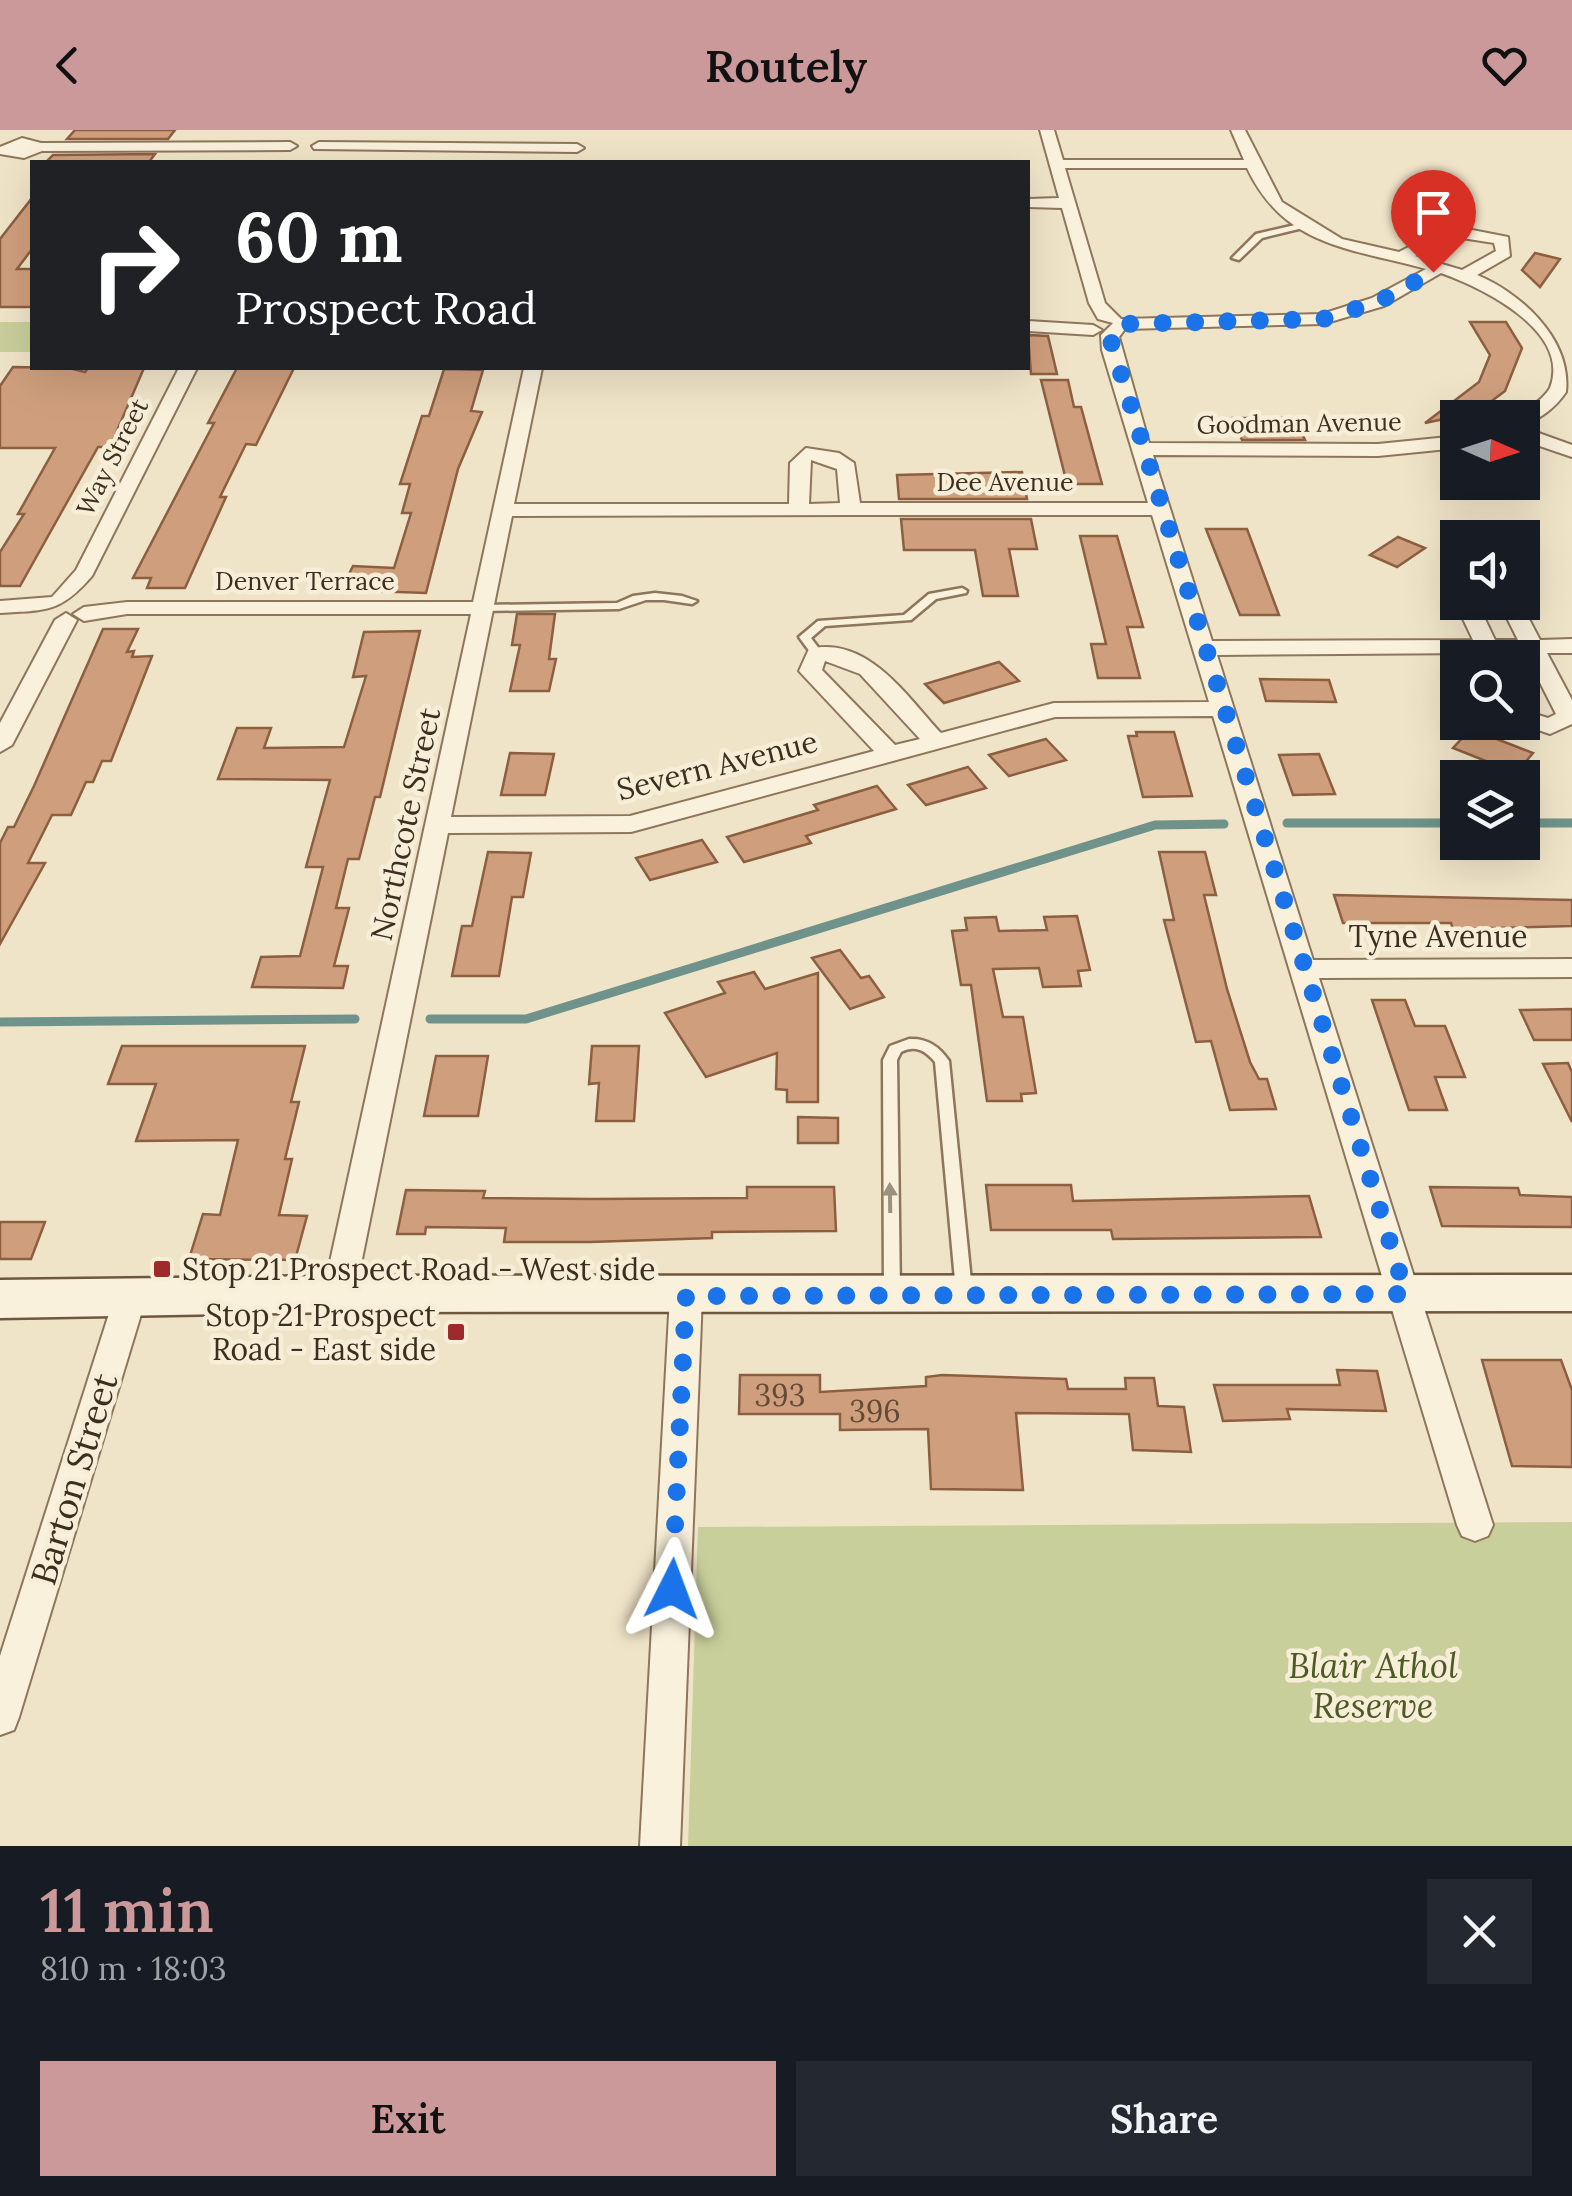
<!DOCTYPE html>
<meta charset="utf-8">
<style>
body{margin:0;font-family:Lora,serif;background:#242831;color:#f1f3f6;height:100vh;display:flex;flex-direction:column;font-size:38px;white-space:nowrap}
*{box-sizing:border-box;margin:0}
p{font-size:32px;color:#9ea1a6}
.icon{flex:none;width:55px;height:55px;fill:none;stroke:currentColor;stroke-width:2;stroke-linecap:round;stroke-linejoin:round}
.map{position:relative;height:1716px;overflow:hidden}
.sheet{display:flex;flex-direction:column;background:#171b24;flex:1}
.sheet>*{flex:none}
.guide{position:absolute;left:30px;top:30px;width:1000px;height:210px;border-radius:0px;box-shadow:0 10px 40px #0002;background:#202124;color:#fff;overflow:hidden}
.needle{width:65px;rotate:93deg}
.tools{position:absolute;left:1440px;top:270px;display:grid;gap:20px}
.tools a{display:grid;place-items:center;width:100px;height:100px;border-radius:0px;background:#171b24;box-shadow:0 10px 40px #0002;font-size:50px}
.pin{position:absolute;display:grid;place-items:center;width:85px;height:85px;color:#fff;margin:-102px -42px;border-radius:50% 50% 50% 0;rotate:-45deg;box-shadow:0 0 10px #0007}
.pin .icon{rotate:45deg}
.me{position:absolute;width:110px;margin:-55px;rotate:3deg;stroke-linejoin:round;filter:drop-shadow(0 0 8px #0008)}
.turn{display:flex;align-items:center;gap:35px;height:210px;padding:0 40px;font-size:45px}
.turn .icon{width:130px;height:130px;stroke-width:2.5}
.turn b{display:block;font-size:70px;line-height:85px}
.round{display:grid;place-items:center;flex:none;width:105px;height:105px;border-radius:0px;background:#242831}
.headline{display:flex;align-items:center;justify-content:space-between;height:170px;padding:0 40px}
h1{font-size:60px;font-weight:600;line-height:75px;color:#cc999b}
.primary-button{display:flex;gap:20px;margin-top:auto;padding:20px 40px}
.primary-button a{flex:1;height:115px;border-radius:0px;background:#cc999b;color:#111;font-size:40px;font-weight:600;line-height:115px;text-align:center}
.primary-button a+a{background:#242831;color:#f1f3f6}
header{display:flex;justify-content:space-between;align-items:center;height:130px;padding:0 40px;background:#cc999b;color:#111;font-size:45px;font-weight:600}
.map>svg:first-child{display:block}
.green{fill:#c9cf9b}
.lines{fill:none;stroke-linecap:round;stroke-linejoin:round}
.stream{stroke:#6f938a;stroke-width:9}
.building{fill:#cf9f7d;stroke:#8d5f41;stroke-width:2.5}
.lane-casing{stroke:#8d765c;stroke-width:5}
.street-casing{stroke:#8d765c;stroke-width:4}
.secondary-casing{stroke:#6f573f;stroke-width:5}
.lane{fill:#faf1dc;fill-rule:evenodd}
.street{fill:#faf1dc;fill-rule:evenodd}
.secondary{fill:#faf1dc;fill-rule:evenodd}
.oneway{fill:#9c907e}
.route{stroke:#1a73e8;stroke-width:18;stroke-dasharray:0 32.4}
.poi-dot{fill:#9e2a2b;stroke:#f7eed8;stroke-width:4}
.labels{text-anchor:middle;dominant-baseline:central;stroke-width:9;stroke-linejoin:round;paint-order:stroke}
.far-street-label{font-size:25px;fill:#3d2e20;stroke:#f7eed8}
.street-label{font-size:30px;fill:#3d2e20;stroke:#f7eed8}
.poi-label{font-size:30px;fill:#3d2e20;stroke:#f7eed8;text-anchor:start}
.near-number-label{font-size:30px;fill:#624a37}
.near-street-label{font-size:35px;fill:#3d2e20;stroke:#f7eed8}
.near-park-label{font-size:35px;font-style:italic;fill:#4d5a26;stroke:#f7eed8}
</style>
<header><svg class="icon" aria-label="back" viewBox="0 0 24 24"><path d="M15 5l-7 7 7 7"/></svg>Routely<svg class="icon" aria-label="heart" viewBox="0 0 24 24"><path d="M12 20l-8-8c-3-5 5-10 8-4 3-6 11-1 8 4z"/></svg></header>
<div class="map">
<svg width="1572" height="1716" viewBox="0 0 1572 1716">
<rect width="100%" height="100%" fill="#f0e4c8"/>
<g class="green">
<rect x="0" y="192" width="32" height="30"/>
<polygon points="1572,1392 1572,1716 688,1716 698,1397"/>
</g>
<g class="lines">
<g class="stream">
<polyline points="1287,693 1458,693"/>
<polyline points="1522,693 1572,693"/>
<polyline points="430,889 526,889 1155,695 1224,694"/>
<polyline points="0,892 355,889"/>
</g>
</g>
<g class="building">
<polygon points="75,0 175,0 168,9 67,9"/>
<polygon points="155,24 149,32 46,32 53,25"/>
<polygon points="32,68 32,119 17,139 32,139 32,177 0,177 0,109"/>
<polygon points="1535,123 1560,129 1540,157 1522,140"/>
<polygon points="1470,192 1506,192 1522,218 1505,261 1477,282 1425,293 1479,252 1490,225"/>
<polygon points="1028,205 1048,206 1057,244 1031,244"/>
<polygon points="13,237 69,238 85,242 88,238 144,238 110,317 98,317 20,456 0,456 0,422 24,384 18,384 55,318 0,318 0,256"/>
<polygon points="237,238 294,238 256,315 246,314 220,367 226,367 185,458 147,458 151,448 133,448 214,293 208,293"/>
<polygon points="444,239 483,240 471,281 482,282 458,339 426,463 341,460 353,436 394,438 411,383 402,383 410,354 400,354 422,286 429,286"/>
<polygon points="1041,250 1068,250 1074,277 1081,277 1102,354 1067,354"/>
<polygon points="1233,288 1295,288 1305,310 1242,310"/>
<polygon points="1022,342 1027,369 899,369 897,345"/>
<polygon points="901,389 1031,389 1037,419 1009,419 1018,466 983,466 975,420 904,420"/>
<polygon points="1206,399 1247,399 1279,485 1240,485"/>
<polygon points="1080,406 1117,406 1143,497 1127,497 1140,548 1098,548 1091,514 1106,514"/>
<polygon points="1398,407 1425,418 1397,437 1370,425"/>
<polygon points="517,484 555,484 549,529 556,529 549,561 510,561 520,515 512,515"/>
<polygon points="103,499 138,499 127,522 134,521 132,527 152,526 111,631 102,631 93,652 86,652 71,685 52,685 28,733 45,733 0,814 0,713 8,697 14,697 34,656"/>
<polygon points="420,501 380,667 375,667 359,729 348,729 336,778 349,778 334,836 348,836 343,858 252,857 261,827 300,826 323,737 306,737 330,650 218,649 237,598 271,598 264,618 344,617 366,546 353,547 364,502"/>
<polygon points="999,532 1019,551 944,573 925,554"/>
<polygon points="1260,549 1329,550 1336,572 1266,571"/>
<polygon points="1471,599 1533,623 1516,643 1453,618"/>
<polygon points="1136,602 1174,602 1192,666 1143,667 1128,606 1137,606"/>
<polygon points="1046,609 1066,630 1009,646 989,625"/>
<polygon points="510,623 554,624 545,665 501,665"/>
<polygon points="1319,624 1335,664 1293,665 1279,625"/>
<polygon points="968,637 986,658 926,675 908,655"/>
<polygon points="877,656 896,679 806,706 811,713 744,732 727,707 818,680 814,675"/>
<polygon points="702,710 717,732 650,750 636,728"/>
<polygon points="488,722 531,723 523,767 512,767 499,846 452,846 462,796 472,796"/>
<polygon points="1159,722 1205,722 1216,765 1204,765 1227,859 1250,932 1259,949 1267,949 1276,979 1230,980 1211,911 1196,912 1164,790 1174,790"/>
<polygon points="1334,765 1572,770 1572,796 1453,799 1451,793 1343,793"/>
<polygon points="1077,786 1090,840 1078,841 1081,856 1043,857 1039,838 993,839 1003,887 1023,887 1036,963 1021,964 1022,971 987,971 971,855 961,855 952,801 967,800 965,788 996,787 999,801 1047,800 1044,787"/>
<polygon points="840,820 861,848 869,846 884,867 850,879 812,828"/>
<polygon points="754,842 765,859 818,843 818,972 787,972 787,960 776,959 777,923 706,947 665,883 725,863 718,852"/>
<polygon points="1372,870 1405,870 1415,896 1445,896 1465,947 1435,947 1447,980 1409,980"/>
<polygon points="1572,879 1572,910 1534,910 1520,880"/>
<polygon points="122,916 305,916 291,972 299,972 285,1029 292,1029 279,1085 307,1086 295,1130 189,1129 203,1084 220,1085 238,1010 136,1011 156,954 108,954"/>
<polygon points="592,916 639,916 634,991 596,991 599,953 589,954"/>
<polygon points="436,926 488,926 478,986 424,986"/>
<polygon points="1568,933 1572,942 1572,992 1543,934"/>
<polygon points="798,987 838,988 838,1013 798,1013"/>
<polygon points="986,1055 1071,1055 1073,1071 1309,1066 1321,1107 1113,1109 1111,1100 991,1100"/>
<polygon points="747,1057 834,1057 836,1101 712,1102 712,1108 590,1112 504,1112 506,1098 426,1097 425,1104 397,1104 406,1060 485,1061 483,1068 594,1069 747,1068"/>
<polygon points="1430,1057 1518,1058 1520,1065 1572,1067 1572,1097 1442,1096"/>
<polygon points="0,1092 45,1092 31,1129 0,1129"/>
<polygon points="1482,1230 1561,1230 1572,1260 1572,1337 1512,1336"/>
<polygon points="1337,1240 1377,1241 1386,1281 1287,1279 1290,1289 1223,1291 1214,1255 1340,1255"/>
<polygon points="740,1245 820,1245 820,1262 926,1256 926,1247 942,1245 1066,1249 1068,1259 1126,1259 1125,1248 1154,1248 1158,1276 1184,1277 1191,1322 1133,1320 1129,1284 1016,1283 1023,1360 931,1359 928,1299 840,1300 840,1284 739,1284"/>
</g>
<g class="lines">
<g class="lane-casing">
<g id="lane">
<polygon points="1308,92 1311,92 1311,96 1262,108 1239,130 1232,128 1256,104"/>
<polygon points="962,458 967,461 966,463 936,469 911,490 825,496 811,508 823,524 821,526 813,526 799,507 818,491 904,485 929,464"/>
<polygon points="655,463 682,466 697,471 692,474 664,470 646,470 619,479 483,481 478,478 483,475 617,473 633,466"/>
<path d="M909,909C927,908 939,916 949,931L972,1161L970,1165L964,1167L958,1165L956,1161L935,932C925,920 915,915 901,922L897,930L900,1164L898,1168L892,1170L886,1168L884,1164L883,930L890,916Z"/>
</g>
</g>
<g class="street-casing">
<g id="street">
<path d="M1040,0H1054L1063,30H1244L1231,0H1245L1282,72L1342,109L1399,122L1432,105L1462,98L1508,107L1510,126L1477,145C1517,161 1572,207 1566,262C1556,277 1540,290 1522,295V288H1514C1527,279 1542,271 1550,258C1572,200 1480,157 1441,143L1384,176L1323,194L1125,199L1119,207L1149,313L1378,314L1458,306V318L1378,326L1153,325L1212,511L1473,510L1455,472L1458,469V472H1477L1495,510H1518L1499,472H1520L1540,510L1572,509V523H1547L1572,570V594L1550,604L1515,592H1522V580L1548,588L1556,584L1525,523H1502L1504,528H1482L1480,523L1217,525L1313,830L1572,829V847L1319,848L1493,1395L1488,1406L1475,1411L1462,1406L1457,1395L1213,586L1055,587L631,702L448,703L355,1164L350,1173L339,1177L328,1173L323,1164L471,484H127L84,491L73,484L84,477L127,472H473L524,238H542L514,374H789L790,333L806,318L839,323L854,333L860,373H1148L1102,220L1101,205L1113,193L1098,189L1089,173L1062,78L1028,77V69L1059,68ZM1065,38H1247C1285,118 1351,118 1426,139L1372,168L1322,184L1121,189L1105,173ZM1462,108L1494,113L1496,121L1462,140L1415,126ZM811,330L837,339L840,373L809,374ZM852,385H1152L1209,572L1054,573L941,603C907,567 868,505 809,519L799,541L874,621L630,686L451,687L512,386ZM825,531L860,544L920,609L895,615L822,540Z"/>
<polygon points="22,8 41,13 290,12 297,16 290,20 42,21 24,28 0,24 0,17"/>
<polygon points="319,12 577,14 584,18 577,22 314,19 312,16"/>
<polygon points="1028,191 1093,195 1102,200 1093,205 1028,201"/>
<path d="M179,238H197L92,446C60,483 47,480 0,483V471L52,467L76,440Z"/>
<polygon points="1522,297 1572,315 1572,327 1522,310"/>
<polygon points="1458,437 1458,462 1450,461 1442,447"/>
<polygon points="66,483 77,490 12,615 0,622 0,593 55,490"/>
<polygon points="686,1153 697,1157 702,1166 680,1716 640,1716 670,1166 675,1157"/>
<polygon points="130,1155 141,1159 146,1168 19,1587 14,1600 0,1605 0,1526 114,1168 119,1159"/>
</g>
</g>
<g class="secondary-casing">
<polygon id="secondary" points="1572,1145 1572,1181 339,1182 0,1188 0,1150 339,1146"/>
</g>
<use href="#lane" class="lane"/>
<use href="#street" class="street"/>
<use href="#secondary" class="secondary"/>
</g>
<defs><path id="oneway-solid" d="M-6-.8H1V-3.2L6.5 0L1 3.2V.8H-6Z" transform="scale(2.5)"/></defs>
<use class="oneway" href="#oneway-solid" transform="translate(890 1068) rotate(-91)"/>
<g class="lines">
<polyline class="route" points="672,1459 686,1166 1406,1164 1110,208 1121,194 1323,189 1378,172 1433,142"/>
</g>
<g class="poi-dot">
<rect x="152" y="1129" width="20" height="20" rx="5"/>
<rect x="446" y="1192" width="20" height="20" rx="5"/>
</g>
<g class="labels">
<g class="far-street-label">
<text transform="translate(1299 293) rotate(-1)">Goodman Avenue</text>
<text transform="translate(112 327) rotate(-63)">Way Street</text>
<text x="1005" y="352">Dee Avenue</text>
<text x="305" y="451">Denver Terrace</text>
</g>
<g class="street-label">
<text transform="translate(717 635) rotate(-14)">Severn Avenue</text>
<text transform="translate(405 694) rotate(-78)">Northcote Street</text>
<text x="1438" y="806">Tyne Avenue</text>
</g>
<g class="poi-label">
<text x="182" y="1139">Stop 21 Prospect Road - West side</text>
<text x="436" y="1185" text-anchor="end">Stop 21 Prospect<tspan x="436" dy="34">Road - East side</tspan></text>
</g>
<g class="near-number-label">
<text x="780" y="1265">393</text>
<text x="875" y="1281">396</text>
</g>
<g class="near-street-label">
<text transform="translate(74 1349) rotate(-73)">Barton Street</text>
</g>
<g class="near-park-label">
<text x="1373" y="1535">Blair Athol<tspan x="1373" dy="40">Reserve</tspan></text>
</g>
</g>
</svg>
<div class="tools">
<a><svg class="needle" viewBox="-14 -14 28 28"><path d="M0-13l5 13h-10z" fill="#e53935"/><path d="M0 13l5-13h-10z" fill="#9ea1a6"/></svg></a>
<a><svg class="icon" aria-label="sound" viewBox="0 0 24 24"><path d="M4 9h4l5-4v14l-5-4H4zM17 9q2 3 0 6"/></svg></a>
<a><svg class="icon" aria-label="search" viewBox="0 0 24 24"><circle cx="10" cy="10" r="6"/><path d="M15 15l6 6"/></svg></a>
<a><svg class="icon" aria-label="layers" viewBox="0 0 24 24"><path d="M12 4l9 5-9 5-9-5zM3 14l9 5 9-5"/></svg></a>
</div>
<div class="pin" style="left:1433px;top:142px;background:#d93025"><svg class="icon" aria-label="arrive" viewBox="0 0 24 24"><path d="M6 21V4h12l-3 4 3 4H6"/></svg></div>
<svg class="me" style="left:672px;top:1459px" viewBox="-20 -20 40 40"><path d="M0-17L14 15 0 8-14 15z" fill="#1a73e8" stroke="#fff" stroke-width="4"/></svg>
<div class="guide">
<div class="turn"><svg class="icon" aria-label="right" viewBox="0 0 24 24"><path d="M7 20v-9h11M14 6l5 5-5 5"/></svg><div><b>60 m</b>Prospect Road</div></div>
</div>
</div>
<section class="sheet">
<div class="headline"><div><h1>11 min</h1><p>810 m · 18:03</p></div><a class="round"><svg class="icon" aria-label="close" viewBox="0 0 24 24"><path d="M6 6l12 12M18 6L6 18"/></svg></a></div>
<div class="primary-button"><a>Exit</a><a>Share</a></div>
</section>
